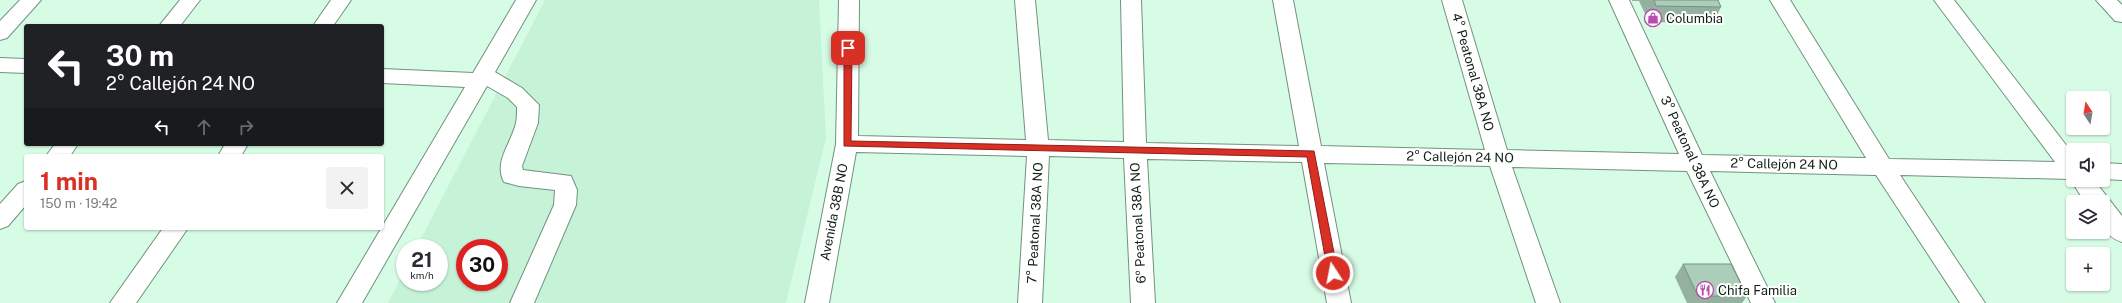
<!DOCTYPE html>
<html lang="es">
<meta charset="utf-8">
<style>
body{margin:0;font-family:"Public Sans",sans-serif;background:#f2f2f3;color:#2b2b33;height:100vh;display:flex;flex-direction:column;font-size:15px;white-space:nowrap}
*{box-sizing:border-box;margin:0}
p{font-size:13px;color:#7c7c81}
.icon{flex:none;width:22px;height:22px;fill:none;stroke:currentColor;stroke-width:2;stroke-linecap:round;stroke-linejoin:round}
.map{position:relative;flex:1;overflow:hidden}
.panel{position:absolute;left:24px;top:154px;width:360px;height:76px;display:flex;flex-direction:column;background:#fff;border-radius:4px;box-shadow:0 1px 3px #0004}
.panel>*{flex:none}
.hud{position:absolute;left:24px;top:24px;width:360px;height:122px;border-radius:4px;box-shadow:0 1px 3px #0004;background:#202124;color:#fff;overflow:hidden}
.needle{width:26px;rotate:348deg}
.controls{position:absolute;left:2066px;top:91px;display:grid;gap:8px}
.controls a{display:grid;place-items:center;width:44px;height:44px;border-radius:4px;background:#fff;box-shadow:0 1px 3px #0004;font-size:20px}
.speed{position:absolute;left:396px;top:239px;display:flex;gap:8px;font-size:20px;font-weight:700;text-align:center}
.speed>*{display:grid;place-content:center;width:52px;height:52px;border-radius:50%;background:#fff;box-shadow:0 1px 3px #0004;line-height:1}
.speed small{font-size:10px;font-weight:400}
.speed .limit{border:6px solid #d22;background:#fff;color:#111}
.pin{position:absolute;display:grid;place-items:center;width:34px;height:34px;color:#fff;margin:-17px;border-radius:8px;box-shadow:0 2px 6px #0006}
.me{position:absolute;width:44px;margin:-22px;rotate:349deg;stroke-linejoin:round;filter:drop-shadow(0 0 3px #0008)}
.turn{display:flex;align-items:center;gap:14px;height:84px;padding:0 16px;font-size:18px}
.turn .icon{width:52px;height:52px;stroke-width:2.5}
.turn b{display:block;font-size:28px;line-height:34px}
.lanes{display:flex;align-items:center;height:38px;padding:0 16px;background:#0003;justify-content:center;gap:20px;direction:ltr}
.lanes .off{opacity:.35}
.round{display:grid;place-items:center;flex:none;width:42px;height:42px;border-radius:4px;background:#f2f2f3}
.overview{display:flex;align-items:center;justify-content:space-between;height:68px;padding:0 16px}
h1{font-size:24px;font-weight:700;line-height:30px;color:#d93025}
.map>svg:first-child{display:block}
.built{fill:#c6f3d8;fill-rule:evenodd}
.lines{fill:none;stroke-linecap:round;stroke-linejoin:round}
.minor-casing{stroke:#71927e;stroke-width:2}
.minor{fill:#fff;fill-rule:evenodd}
.wall{fill:#93b19e}
.building{fill:#abceb8;stroke:#789081}
.route{fill:#d93025;stroke:#8d1f18}
.labels{text-anchor:middle;dominant-baseline:central;stroke-width:4;stroke-linejoin:round;paint-order:stroke}
.poi-label{font-size:13px;fill:#121f17;stroke:#fff;text-anchor:start}
.street-label{font-size:13px;fill:#121f17;stroke:#fff}
</style>
<div class="map">
<svg width="2122" height="303" viewBox="0 0 2122 303">
<rect width="100%" height="100%" fill="#d7fce5"/>
<path class="built" d="M545,0H819L826,138L786,303H388L405,270V282H439V248H416ZM465,248H499V282H465Z"/>
<g class="lines">
<g class="minor-casing">
<g id="minor">
<polygon points="20,0 41,0 7,38 0,40 0,21"/>
<polygon points="180,0 200,0 180,26 159,26"/>
<polygon points="331,0 351,0 333,26 313,26"/>
<path d="M516,0H536L495,72L522,88L539,105L538,123L522,166L523,170L571,176L577,190L576,205L534,303H510L554,205L555,190L519,186L504,182C493,162 512,142 516,123C517,118 517,112 517,107L508,98L487,86L362,303H337L465,87L382,83V69L473,73Z"/>
<path d="M839,0H859L858,136L1026,140L1015,0H1035L1048,140L1124,142L1121,0H1141L1146,143L1299,146L1273,0H1293L1321,146L1485,150L1442,0H1462L1507,150L1679,154L1609,0H1629L1702,155L1866,158L1770,0H1790L1889,159L2055,162L1934,0H1954L2073,154V180H2094L2122,216V242C2101,235 2103,220 2103,202H2085L2070,179L1900,175L1985,303H1960L1876,175L1710,171L1775,303H1751L1687,171L1512,167L1560,303H1536L1490,166L1324,163L1351,303H1327L1302,162L1147,159L1155,303H1131L1124,158L1049,156L1042,303H1018L1027,156L856,152L829,303H805L836,144Z"/>
<polygon points="2096,0 2117,0 2122,5 2122,22 2115,21"/>
<polygon points="0,58 26,59 26,73 0,72"/>
<polygon points="55,144 78,144 70,156 46,156"/>
<polygon points="225,144 248,144 241,156 218,156"/>
<polygon points="2103,163 2122,164 2122,180 2103,179"/>
<polygon points="26,181 26,205 8,226 0,229 0,204 18,184"/>
<polygon points="163,228 188,228 136,303 110,303"/>
</g>
</g>
<use href="#minor" class="minor"/>
</g>
<g class="wall">
<polygon points="1632,0 1718,0 1721,7 1713,23 1649,22 1639,1 1632,1"/>
<polygon points="1683,264 1747,296 1742,303 1687,303 1675,277"/>
</g>
<g class="building">
<polygon points="1654,0 1718,0 1721,7 1656,6"/>
<polygon points="1683,264 1731,264 1747,296 1698,296"/>
</g>
<polygon class="route" points="848,45 852,48 851,141 1314,151 1338,273 1333,277 1328,273 1307,157 844,146 844,48"/>
<defs>
<g id="shop-ring" transform="scale(0.9)"><circle r="9.5" fill="#fff" stroke="#b84dae" stroke-width="1.5"/><path d="M-5-2.5h2.3a2.7 3.5 0 0 1 5.4 0H5L5.5 6h-11ZM-1.5-2.5h3a1.5 2.3 0 0 0-3 0Z" fill="#b84dae"/></g>
<g id="restaurant-ring" transform="scale(0.9)"><circle r="9.5" fill="#fff" stroke="#b84dae" stroke-width="1.5"/><path d="M-5-6h1v4h1v-4h1v4h1v-4h1v5L-1.5 .5V6h-2V.5L-5-1ZM5-6V6H3V1.5H1.5Q1.5-4 5-6Z" fill="#b84dae"/></g>
</defs>
<g fill-rule="evenodd">
<use href="#shop-ring" x="1653" y="18"/>
<use href="#restaurant-ring" x="1705" y="290"/>
</g>
<g class="labels">
<g class="poi-label">
<text x="1666" y="18">Columbia</text>
<text x="1718" y="290">Chifa Familia</text>
</g>
<g class="street-label">
<text transform="translate(1473 72) rotate(74)">4° Peatonal 38A NO</text>
<text transform="translate(1690 152) rotate(65)">3° Peatonal 38A NO</text>
<text transform="translate(1460 157) rotate(1)">2° Callejón 24 NO</text>
<text transform="translate(1784 164) rotate(1)">2° Callejón 24 NO</text>
<text transform="translate(834 212) rotate(-79)">Avenida 38B NO</text>
<text transform="translate(1035 223) rotate(-87)">7° Peatonal 38A NO</text>
<text transform="translate(1138 223) rotate(-93)">6º Peatonal 38A NO</text>
</g>
</g>
</svg>
<div class="controls">
<a><svg class="needle" viewBox="-14 -14 28 28"><path d="M0-13l5 13h-10z" fill="#e53935"/><path d="M0 13l5-13h-10z" fill="#7c7c81"/></svg></a>
<a><svg class="icon" aria-label="sound" viewBox="0 0 24 24"><path d="M4 9h4l5-4v14l-5-4H4zM17 9q2 3 0 6"/></svg></a>
<a><svg class="icon" aria-label="layers" viewBox="0 0 24 24"><path d="M12 4l9 5-9 5-9-5zM3 14l9 5 9-5"/></svg></a>
<a>+</a>
</div>
<div class="speed"><div>21<small>km/h</small></div><div class="limit">30</div></div>
<div class="pin" style="left:848px;top:48px;background:#d93025"><svg class="icon" aria-label="arrive" viewBox="0 0 24 24"><path d="M6 21V4h12l-3 4 3 4H6"/></svg></div>
<svg class="me" style="left:1333px;top:273px" viewBox="-20 -20 40 40"><circle r="17" fill="#d93025" stroke="#fff" stroke-width="3"/><path d="M0-11L8 9 0 5-8 9z" fill="#fff"/></svg>
<div class="hud">
<div class="turn"><svg class="icon" aria-label="left" viewBox="0 0 24 24"><path d="M17 20v-9H6M10 6l-5 5 5 5"/></svg><div><b>30 m</b>2° Callejón 24 NO</div></div>
<div class="lanes"><svg class="icon" aria-label="left" viewBox="0 0 24 24"><path d="M17 20v-9H6M10 6l-5 5 5 5"/></svg><svg class="icon off" aria-label="ahead" viewBox="0 0 24 24"><path d="M12 20V5M6 11l6-6 6 6"/></svg><svg class="icon off" aria-label="right" viewBox="0 0 24 24"><path d="M7 20v-9h11M14 6l5 5-5 5"/></svg></div>
</div>
<section class="panel">
<div class="overview"><div><h1>1 min</h1><p>150 m · 19:42</p></div><a class="round"><svg class="icon" aria-label="close" viewBox="0 0 24 24"><path d="M6 6l12 12M18 6L6 18"/></svg></a></div>
</section>
</div>
